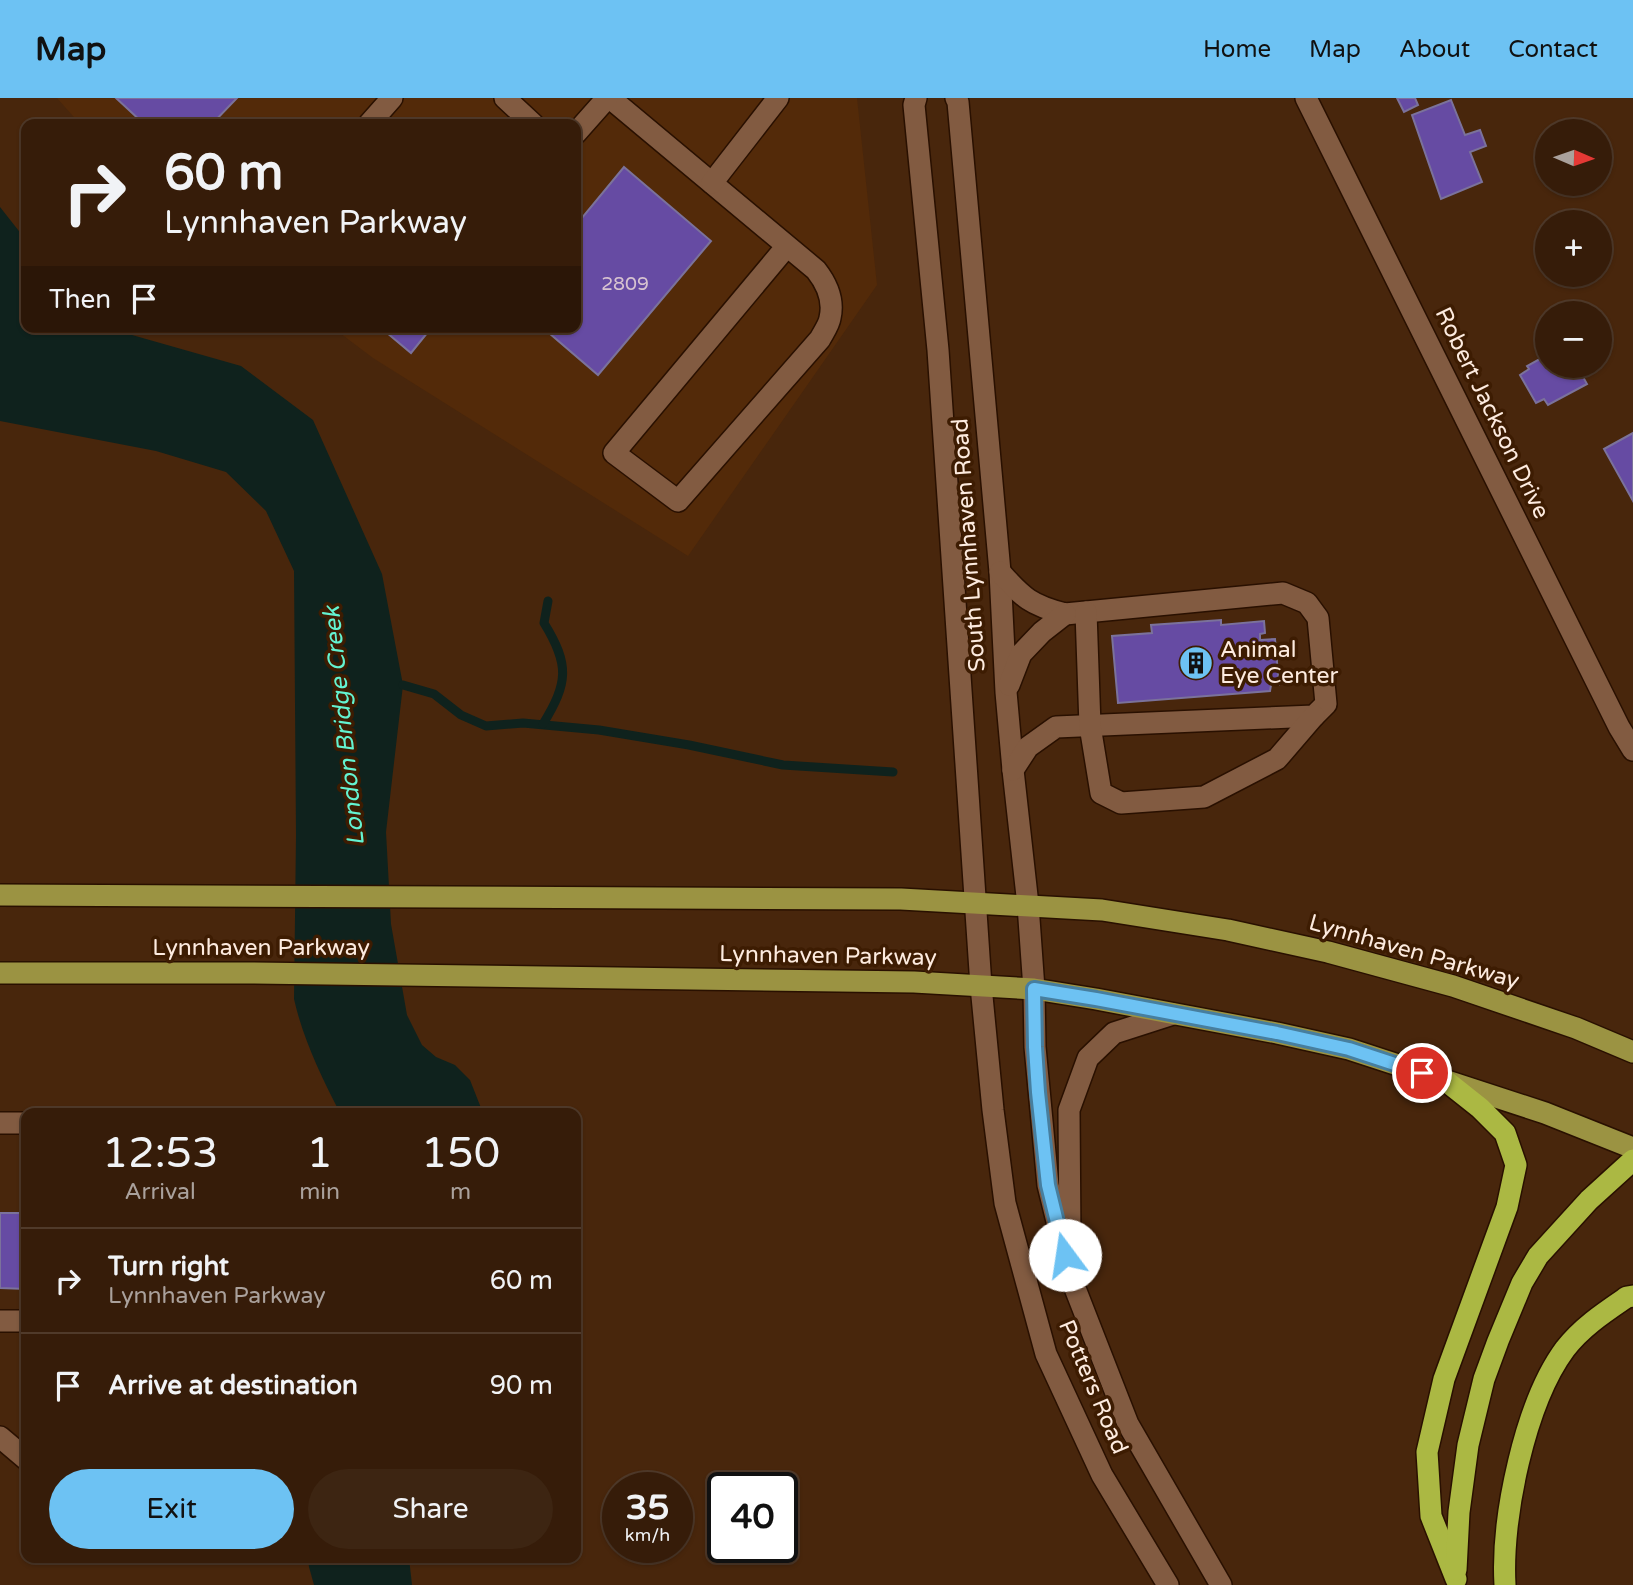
<!DOCTYPE html>
<meta charset="utf-8">
<style>
body{margin:0;font-family:"Varela Round",sans-serif;background:#3d2512;color:#f1f3f6;height:100vh;display:flex;flex-direction:column;font-size:26px;white-space:nowrap}
*{box-sizing:border-box;margin:0}
p{font-size:23px;color:#aaa19c}
.icon{flex:none;width:38px;height:38px;fill:none;stroke:currentColor;stroke-width:2;stroke-linecap:round;stroke-linejoin:round}
.map{position:relative;flex:1;overflow:hidden}
.sheet{position:absolute;left:21px;top:1010px;width:560px;height:455px;display:flex;flex-direction:column;background:#361c09;border-radius:14px;box-shadow:0 2px 5px #0004,0 0 0 2px #503a2a}
.sheet>*{flex:none}
.top-card{position:absolute;left:21px;top:21px;width:560px;height:214px;border-radius:14px;box-shadow:0 2px 5px #0004,0 0 0 2px #503a2a;background:#361c09;color:#f1f3f6;overflow:hidden}
.needle{width:46px;rotate:92deg}
.controls{position:absolute;left:1535px;top:21px;display:grid;gap:14px}
.controls a{display:grid;place-items:center;width:77px;height:77px;border-radius:50%;background:#361c09;box-shadow:0 2px 5px #0004,0 0 0 2px #503a2a;font-size:35px}
.speed{position:absolute;left:602px;top:1374px;display:flex;gap:14px;font-size:35px;font-weight:700;text-align:center}
.speed>*{display:grid;place-content:center;width:91px;height:91px;border-radius:50%;background:#361c09;box-shadow:0 2px 5px #0004,0 0 0 2px #503a2a;line-height:1}
.speed small{font-size:18px;font-weight:400}
.speed .limit{border:4px solid #111;border-radius:10px;background:#fff;color:#111}
.pin{position:absolute;display:grid;place-items:center;width:60px;height:60px;color:#fff;margin:-30px;border:4px solid #fff;border-radius:50%;box-shadow:0 2px 7px #0007}
.me{position:absolute;width:77px;margin:-38px;rotate:346deg;stroke-linejoin:round;filter:drop-shadow(0 0 5px #0008)}
.turn{display:flex;align-items:center;gap:24px;height:147px;padding:0 28px;font-size:32px}
.turn .icon{width:91px;height:91px;stroke-width:2.5}
.turn b{display:block;font-size:49px;line-height:60px}
.then{display:flex;align-items:center;height:66px;padding:0 28px;background:#0003;gap:14px;font-size:26px}
.eta{display:flex;justify-content:space-evenly;align-items:center;height:119px;text-align:center}
.eta b{font-size:42px;font-weight:600;line-height:49px}
.action{display:flex;gap:14px;margin-top:auto;padding:14px 28px}
.action a{flex:1;height:80px;border-radius:42px;background:#6dc2f3;color:#111;font-size:28px;font-weight:600;line-height:80px;text-align:center}
.action a+a{background:#3d2512;color:#f1f3f6}
ul{padding:0;list-style:none}
li{display:flex;align-items:center;gap:21px;height:105px;padding:0 28px;border-top:2px solid #503a2a}
li div{flex:1}
li b{display:block;font-size:26px}
li em{font-style:normal}
header{display:flex;align-items:center;gap:42px;box-sizing:border-box;height:98px;padding:0 35px;background:#6dc2f3;color:#111}
header strong{font-size:33px}
nav{display:flex;gap:38px;margin-inline-start:auto;font-size:24px}
.map>svg:first-child{display:block}
.built{fill:#532a09}
.water{fill:#0f221d}
.lines{fill:none;stroke-linecap:round;stroke-linejoin:round}
.stream{stroke:#0f221d;stroke-width:9}
.building{fill:#664ba3;stroke:#7b729b;stroke-width:2}
.minor-casing{stroke:#291000;stroke-width:24}
.major-casing{stroke:#291000;stroke-width:24}
.highway-casing{stroke:#291000;stroke-width:24}
.minor{stroke:#825b41;stroke-width:21}
.major{stroke:#9b9342;stroke-width:21}
.highway{stroke:#abb843;stroke-width:21}
.route-casing{stroke:#477e9e;stroke-width:18}
.route{stroke:#6dc2f3;stroke-width:12}
.labels{text-anchor:middle;dominant-baseline:central;stroke-width:7;stroke-linejoin:round;paint-order:stroke}
.number-label{font-size:19px;fill:#d7c3d0}
.street-label{font-size:23px;fill:#fdebdf;stroke:#3d1c02}
.poi-label{font-size:23px;fill:#fdebdf;stroke:#3d1c02;text-anchor:start}
.water-label{font-size:24px;font-style:italic;fill:#63f3d1;stroke:#3d1c02}
</style>
<header>
<strong>Map</strong>
<nav><a>Home</a><a>Map</a><a>About</a><a>Contact</a></nav>
</header>
<div class="map">
<svg width="1633" height="1487" viewBox="0 0 1633 1487">
<rect width="100%" height="100%" fill="#48260c"/>
<polygon class="built" points="57,0 857,0 877,187 688,458 373,260 332,229 576,229 576,26 80,26"/>
<g class="water">
<path d="M0,109L26,142V229H104L241,268L313,322L382,476L403,587L386,734L391,826L407,917L422,947L436,959L455,967L470,982L483,1015H340C321,978 303,941 294,901L296,737L294,473L266,413L226,374L156,353L0,323Z"/>
<polygon points="308,1460 409,1460 412,1487 314,1487 309,1469"/>
</g>
<g class="lines">
<g class="stream">
<polyline points="403,587 434,596 461,617 486,628 523,625 599,632 689,647 783,667 893,674"/>
<path d="M543,626C568,585 570,567 544,525L548,503"/>
</g>
</g>
<g class="building">
<polygon points="116,0 237,0 212,26 144,26"/>
<polygon points="1397,0 1415,0 1418,7 1404,14"/>
<polygon points="1451,2 1465,37 1480,32 1486,48 1470,54 1482,84 1441,101 1412,17"/>
<polygon points="624,69 711,143 598,277 542,229 576,229 576,127"/>
<polygon points="380,229 432,229 411,255"/>
<polygon points="1547,257 1547,268 1577,268 1587,286 1548,307 1544,301 1536,305 1520,277 1529,271 1527,268"/>
<polygon points="1633,335 1633,403 1604,351"/>
<polygon points="1221,522 1221,527 1264,523 1265,535 1260,536 1260,542 1275,541 1279,587 1271,587 1270,593 1118,605 1112,538 1152,535 1151,527"/>
<polygon points="0,1115 26,1115 26,1191 0,1190"/>
</g>
<g class="lines">
<g class="minor-casing">
<g id="minor">
<polyline points="505,0 533,26"/>
<path d="M610,0L816,172C827,186 834,203 830,220C829,227 823,235 820,241L678,403L614,355L787,148"/>
<polyline points="916,0 914,7 938,252 981,888 993,1012 1005,1105 1046,1256 1102,1377 1168,1487"/>
<polyline points="956,0 958,4 1000,474 1006,594 1013,672 1028,807 1034,891 1035,949 1048,1087 1071,1180 1128,1326 1221,1487"/>
<polyline points="1306,0 1619,629 1633,652"/>
<polyline points="369,26 392,0"/>
<polyline points="576,35 607,0"/>
<polyline points="712,85 778,0"/>
<path d="M1000,474C1023,500 1031,507 1065,516L1283,495L1307,505L1318,520L1326,606L1314,618L1056,629L1028,649L1013,672"/>
<polyline points="1086,514 1090,628 1101,695 1121,705 1204,699 1277,661 1314,618"/>
<polyline points="1009,587 1021,556 1042,534 1065,516"/>
<polyline points="0,1025 26,1025"/>
<polyline points="1070,1143 1069,1012 1088,960 1114,935 1173,916"/>
<polyline points="0,1223 26,1223"/>
<polyline points="0,1339 26,1361"/>
</g>
</g>
<g class="major-casing">
<g id="major">
<polyline points="0,797 901,801 1102,812 1228,832 1328,854 1453,888 1576,930 1633,954"/>
<polyline points="0,875 253,875 914,884 1034,891 1096,901 1277,935 1349,951 1545,1015 1633,1050"/>
</g>
</g>
<g class="highway-casing">
<g id="highway">
<polyline points="1446,983 1480,1010 1505,1035 1516,1067 1507,1109 1444,1281 1427,1354 1431,1418 1456,1481"/>
<polyline points="1456,1472 1459,1414 1468,1347 1484,1281 1498,1243 1522,1185 1538,1158 1589,1102 1633,1062"/>
<path d="M1505,1487C1501,1420 1525,1305 1565,1251C1582,1229 1605,1214 1627,1199L1633,1198"/>
</g>
</g>
<use href="#minor" class="minor"/>
<use href="#major" class="major"/>
<use href="#highway" class="highway"/>
</g>
<g class="lines">
<g class="route-casing">
<polyline id="route" points="1065,1157 1048,1087 1038,994 1035,949 1034,891 1096,901 1277,935 1349,951 1422,975"/>
</g>
<use href="#route" class="route"/>
</g>
<defs>
<g id="building-disc" transform="scale(1.75)"><circle r="9.5" fill="#6dc2f3" stroke="#3d1c02"/><path d="M-4-6H4V6H1V3H-1V6H-4ZM-2.5-4.3h1.7v1.8h-1.7ZM.8-4.3h1.7v1.8H.8ZM-2.5-1h1.7V.8h-1.7ZM.8-1h1.7V.8H.8Z" fill="#111"/></g>
</defs>
<g fill-rule="evenodd">
<use href="#building-disc" x="1196" y="565"/>
</g>
<g class="labels">
<g class="number-label">
<text x="625" y="186">2809</text>
</g>
<g class="street-label">
<text transform="translate(1492 315) rotate(64)">Robert Jackson Drive</text>
<text transform="translate(969 447) rotate(-94)">South Lynnhaven Road</text>
<text x="261" y="850">Lynnhaven Parkway</text>
<text transform="translate(1414 854) rotate(16)">Lynnhaven Parkway</text>
<text transform="translate(828 858) rotate(1)">Lynnhaven Parkway</text>
<text transform="translate(1093 1289) rotate(67)">Potters Road</text>
</g>
<g class="poi-label">
<text x="1220" y="552">Animal<tspan x="1220" dy="26">Eye Center</tspan></text>
</g>
<g class="water-label">
<text transform="translate(344 628) rotate(-96)">London Bridge Creek</text>
</g>
</g>
</svg>
<div class="controls">
<a><svg class="needle" viewBox="-14 -14 28 28"><path d="M0-13l5 13h-10z" fill="#e53935"/><path d="M0 13l5-13h-10z" fill="#aaa19c"/></svg></a>
<a>+</a>
<a>−</a>
</div>
<div class="speed"><div>35<small>km/h</small></div><div class="limit">40</div></div>
<div class="pin" style="left:1422px;top:975px;background:#d93025"><svg class="icon" aria-label="arrive" viewBox="0 0 24 24"><path d="M6 21V4h12l-3 4 3 4H6"/></svg></div>
<svg class="me" style="left:1065px;top:1157px" viewBox="-20 -20 40 40"><circle r="19" fill="#fff"/><path d="M0-13L10 11 0 6-10 11z" fill="#6dc2f3"/></svg>
<div class="top-card">
<div class="turn"><svg class="icon" aria-label="right" viewBox="0 0 24 24"><path d="M7 20v-9h11M14 6l5 5-5 5"/></svg><div><b>60 m</b>Lynnhaven Parkway</div></div>
<div class="then">Then<svg class="icon" aria-label="arrive" viewBox="0 0 24 24"><path d="M6 21V4h12l-3 4 3 4H6"/></svg></div>
</div>
<section class="sheet">
<div class="eta">
<div><b>12:53</b><p>Arrival</p></div>
<div><b>1</b><p>min</p></div>
<div><b>150</b><p>m</p></div>
</div>
<ul>
<li><svg class="icon" aria-label="right" viewBox="0 0 24 24"><path d="M7 20v-9h11M14 6l5 5-5 5"/></svg><div><b>Turn right</b><p>Lynnhaven Parkway</p></div><em>60 m</em></li>
<li><svg class="icon" aria-label="arrive" viewBox="0 0 24 24"><path d="M6 21V4h12l-3 4 3 4H6"/></svg><div><b>Arrive at destination</b></div><em>90 m</em></li>
</ul>
<div class="action"><a>Exit</a><a>Share</a></div>
</section>
</div>
